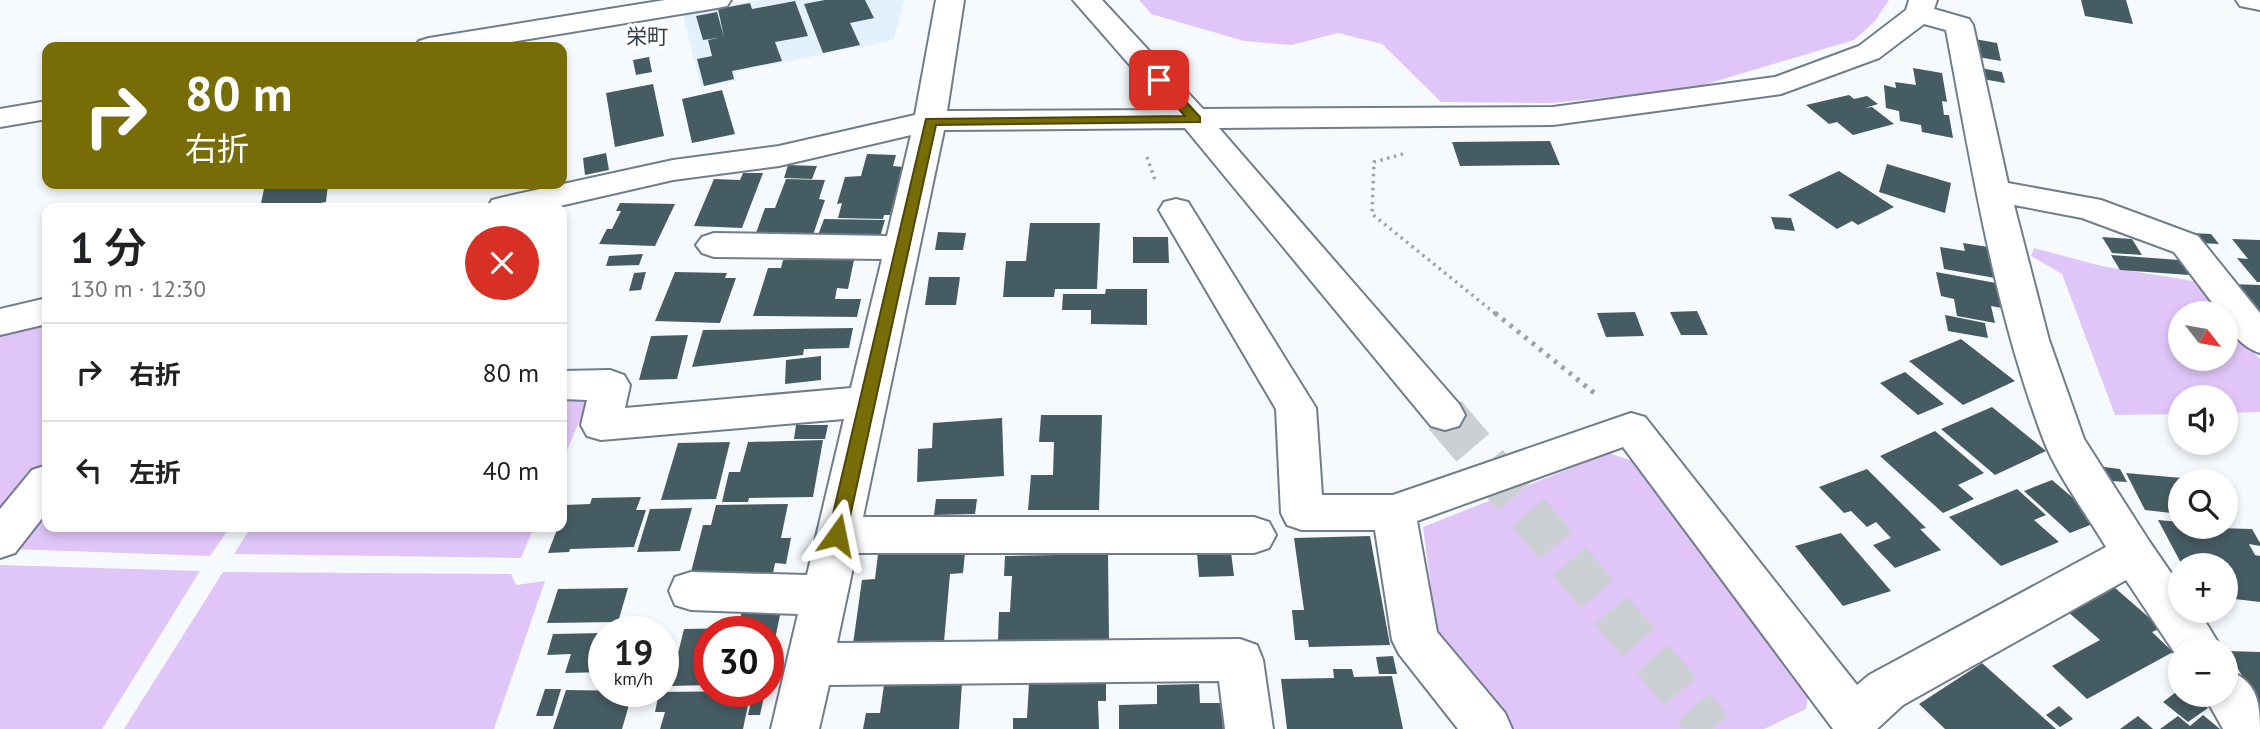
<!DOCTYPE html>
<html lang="ja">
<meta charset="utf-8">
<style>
body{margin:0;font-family:"PT Sans","Noto Sans JP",sans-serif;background:#f6f6f6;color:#202124;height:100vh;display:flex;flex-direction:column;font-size:26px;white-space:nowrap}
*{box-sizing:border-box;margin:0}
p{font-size:23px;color:#757577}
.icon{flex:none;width:38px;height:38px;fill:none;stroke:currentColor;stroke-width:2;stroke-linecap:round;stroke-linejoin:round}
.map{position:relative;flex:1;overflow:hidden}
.panel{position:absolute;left:42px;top:203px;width:525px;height:329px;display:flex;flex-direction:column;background:#fff;border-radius:14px;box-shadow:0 4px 10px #0003}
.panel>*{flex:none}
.guide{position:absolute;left:42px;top:42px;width:525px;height:147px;border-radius:14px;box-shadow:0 4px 10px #0003;background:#776c06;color:#fff;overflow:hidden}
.needle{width:46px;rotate:121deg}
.buttons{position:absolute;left:2168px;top:301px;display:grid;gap:14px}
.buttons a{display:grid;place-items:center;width:70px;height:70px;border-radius:50%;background:#fff;box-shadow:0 4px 10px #0003;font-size:35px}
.speed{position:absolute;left:588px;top:616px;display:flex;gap:14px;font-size:35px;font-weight:700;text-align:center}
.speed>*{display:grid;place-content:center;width:91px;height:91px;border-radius:50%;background:#fff;box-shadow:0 4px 10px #0003;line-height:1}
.speed small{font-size:18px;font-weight:400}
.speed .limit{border:10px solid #d22;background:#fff;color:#111}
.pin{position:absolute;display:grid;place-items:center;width:60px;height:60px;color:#fff;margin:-30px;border-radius:14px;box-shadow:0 4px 10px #0006}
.me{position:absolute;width:77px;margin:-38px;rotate:12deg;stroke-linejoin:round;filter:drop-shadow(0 0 5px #0008)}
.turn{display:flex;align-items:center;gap:24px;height:147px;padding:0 28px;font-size:32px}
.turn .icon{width:91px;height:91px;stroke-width:2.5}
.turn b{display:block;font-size:49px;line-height:60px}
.round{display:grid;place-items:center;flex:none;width:74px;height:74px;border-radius:37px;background:#f6f6f6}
.summary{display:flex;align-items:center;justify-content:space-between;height:119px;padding:0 28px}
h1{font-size:42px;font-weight:600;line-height:52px}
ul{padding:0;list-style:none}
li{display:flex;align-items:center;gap:21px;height:98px;padding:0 28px;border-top:2px solid #e0e0e0}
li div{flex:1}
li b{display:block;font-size:26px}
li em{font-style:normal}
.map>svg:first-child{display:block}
.built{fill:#e3f0fe}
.green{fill:#e0c6f8}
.building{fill:#465c63}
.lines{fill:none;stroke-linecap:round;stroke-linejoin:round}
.minor-tunnel{stroke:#ccd0d4;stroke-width:43;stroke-dasharray:43 21;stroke-linecap:butt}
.minor-casing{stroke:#6f7d8c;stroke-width:4}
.path-far1{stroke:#9fa3a8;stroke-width:3.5;stroke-dasharray:2.5 4.5;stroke-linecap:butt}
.path{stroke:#9fa3a8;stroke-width:5;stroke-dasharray:3.5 6;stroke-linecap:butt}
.minor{fill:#fff;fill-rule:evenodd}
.route{fill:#776c06;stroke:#4d4604;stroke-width:2}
.labels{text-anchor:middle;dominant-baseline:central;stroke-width:7;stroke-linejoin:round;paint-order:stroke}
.far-quarter-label{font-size:21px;fill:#303d4a;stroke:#fff}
</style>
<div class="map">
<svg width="2260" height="729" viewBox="0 0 2260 729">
<rect width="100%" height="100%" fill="#f7fafd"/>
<polygon class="built" points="761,0 905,0 893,40 735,72 736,81 701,87 682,11"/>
<g class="green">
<polygon points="1139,0 1889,0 1875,21 1854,40 1690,89 1552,103 1441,102 1382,44 1338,33 1291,45 1244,41 1151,14"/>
<polygon points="2034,248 2101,266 2193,281 2221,313 2180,313 2180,359 2226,359 2226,320 2260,359 2260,412 2226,413 2226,397 2180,397 2180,414 2115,415 2062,274 2031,256"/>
<polygon points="47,319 47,458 0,517 0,330"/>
<polygon points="562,399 589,399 562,462"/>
<polygon points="1609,453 1638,463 1809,690 1806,709 1764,729 1514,729 1437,634 1423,527"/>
<polygon points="47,501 47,527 230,527 210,556 11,549"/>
<polygon points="251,527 534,527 521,558 234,554"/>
<polygon points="0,565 200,571 102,729 0,729"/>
<polygon points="223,572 511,574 516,585 545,581 494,729 124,729"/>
</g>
<g class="building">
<polygon points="825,0 865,0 874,18 850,23 860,45 823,53 804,4"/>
<polygon points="2081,0 2126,0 2133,24 2085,16"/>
<polygon points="795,1 808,36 775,42 782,61 732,71 734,79 704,86 697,59 712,56 708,40 718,38 703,40 696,16 717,12 724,37 718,9 750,3 752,9"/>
<polygon points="1969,38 1997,43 2001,61 1972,56"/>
<polygon points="649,57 652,72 636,75 633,60"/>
<polygon points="1975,67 2002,72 2005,83 1977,78"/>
<polygon points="1913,68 1942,73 1947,102 1942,101 1944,115 1949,115 1953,138 1922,132 1921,125 1900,121 1899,111 1886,108 1884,85 1896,88 1895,82 1916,85"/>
<polygon points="653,84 664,136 615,147 606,93"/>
<polygon points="722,90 735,134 692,143 682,99"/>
<polygon points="1849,95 1854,99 1867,96 1878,104 1865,108 1872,107 1894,124 1853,135 1837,122 1829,124 1806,105"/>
<polygon points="1550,141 1560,165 1460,166 1452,142"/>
<polygon points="606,153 609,170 585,175 583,158"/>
<polygon points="867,154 896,155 893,166 903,167 890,215 884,215 883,219 838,218 842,203 837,204 845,177 861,176"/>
<polygon points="1887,164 1951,183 1945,213 1879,192"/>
<polygon points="788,165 817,166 812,179 784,178"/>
<polygon points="1839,171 1894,207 1858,225 1852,221 1837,229 1788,195"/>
<polygon points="743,173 763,173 742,228 694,226 714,179 740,180"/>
<polygon points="786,179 825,180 819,199 825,200 813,235 756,233 765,208 775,208"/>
<polygon points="265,184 328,184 326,202 293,208 260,208"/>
<polygon points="620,203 675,204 655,246 599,244 607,229 612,229 621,211 616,211"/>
<polygon points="1771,217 1791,218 1795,231 1775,229"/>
<polygon points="824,219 885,220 879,240 817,238"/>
<polygon points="1030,223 1100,223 1097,289 1055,289 1054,297 1003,297 1006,261 1026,261"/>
<polygon points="938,232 966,233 963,250 935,250"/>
<polygon points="2190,233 2211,234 2219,244 2198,243"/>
<polygon points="1133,237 1168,237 1169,263 1133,263"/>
<polygon points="2102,237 2132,239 2142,255 2112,253"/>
<polygon points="2232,239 2260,240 2260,282 2257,282 2237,258 2248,259"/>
<polygon points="1963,243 1988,247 1995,278 1944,269 1940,247 1965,251"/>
<polygon points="643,254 639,265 606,266 609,256"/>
<polygon points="2111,255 2179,260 2189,275 2120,270"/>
<polygon points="783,260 854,260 848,289 837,288 835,299 861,299 857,317 753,316 768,268 781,268"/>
<polygon points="646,272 641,290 629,291 634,273"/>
<polygon points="675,272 727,273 725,278 736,278 720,323 655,321"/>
<polygon points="1936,272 1996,283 2002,308 1991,306 1995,323 1957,316 1954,299 1941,296"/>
<polygon points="929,277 960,277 956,305 925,305"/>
<polygon points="2230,284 2260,285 2260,319"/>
<polygon points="1106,289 1147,289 1147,325 1091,324 1091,310 1062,310 1063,294 1105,294"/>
<polygon points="1697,311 1708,335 1681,335 1670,312"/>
<polygon points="1635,312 1644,336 1606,337 1597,313"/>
<polygon points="1945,315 1985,323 1988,338 1948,331"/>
<polygon points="853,328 849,348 804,349 803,355 692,367 703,330"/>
<polygon points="688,335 677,379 639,380 651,336"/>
<polygon points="1961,339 2015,381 1963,405 1909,361"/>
<polygon points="821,356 821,380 785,384 786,360"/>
<polygon points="1905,372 1944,404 1918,415 1880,383"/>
<polygon points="1992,407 2046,451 1995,475 1941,429"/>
<polygon points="1041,415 1102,415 1099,510 1028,510 1031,475 1053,475 1054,442 1039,442"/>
<polygon points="1002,418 1004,476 917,482 918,449 932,448 933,423"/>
<polygon points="796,425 828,425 825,439 794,439"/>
<polygon points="1935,431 1984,473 1958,485 1974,499 1943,513 1880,456"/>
<polygon points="823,440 813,497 749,498 748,502 722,502 729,472 740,472 748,442"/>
<polygon points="730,442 716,499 661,500 678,443"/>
<polygon points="2104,467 2120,469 2127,482 2111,481"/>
<polygon points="1867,469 1926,528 1920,529 1941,550 1895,568 1873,545 1891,538 1876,522 1867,527 1851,511 1844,513 1819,487"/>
<polygon points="2126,473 2193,479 2193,481 2180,481 2180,514 2145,510"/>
<polygon points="2052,480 2100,521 2070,533 2024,491"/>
<polygon points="2017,489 2046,515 2034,520 2059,542 2001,566 1949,517"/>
<polygon points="641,497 636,510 646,510 634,547 570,549 569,552 548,553 558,527 562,527 565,505 590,504 592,498"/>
<polygon points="936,499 977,499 975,514 934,515"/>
<polygon points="788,504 781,538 791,538 786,564 775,563 772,578 689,580 703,525 711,525 716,505"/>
<polygon points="692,508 680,551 637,552 650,509"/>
<polygon points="2158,520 2180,522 2180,527 2252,529 2260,543 2260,546 2249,544 2255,555 2260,556 2260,602 2226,598 2226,565 2182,565"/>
<polygon points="1841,533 1891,591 1843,606 1795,546"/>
<polygon points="1370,536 1390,645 1309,647 1308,640 1295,640 1292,610 1304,610 1294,538"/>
<polygon points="1231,552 1234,576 1199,577 1197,553"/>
<polygon points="965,553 963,573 950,574 944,642 853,644 862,580 875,579 878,554"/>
<polygon points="1108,554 1109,639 998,641 999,612 1010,612 1012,576 1004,576 1005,556"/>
<polygon points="2114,587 2161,628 2152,632 2173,652 2087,699 2052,666 2100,640 2067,611"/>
<polygon points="628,588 618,622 547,623 558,589"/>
<polygon points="781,610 769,669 768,632 709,632 709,685 670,686 684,629 738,628 742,611"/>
<polygon points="604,633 604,672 565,673 571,654 547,655 553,634"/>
<polygon points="2227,651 2260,652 2260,705"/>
<polygon points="1393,656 1397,674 1379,674 1376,657"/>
<polygon points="1982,663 2056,729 1945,729 1919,704"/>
<polygon points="1333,669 1352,669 1354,677 1392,676 1403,729 1287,729 1281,679 1334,678"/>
<polygon points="1106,682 1106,701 1098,701 1099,729 1013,729 1013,718 1027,718 1029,683"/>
<polygon points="962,683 959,729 863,729 866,713 880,713 884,685"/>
<polygon points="1199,684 1200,703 1221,703 1223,729 1119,729 1119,705 1157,704 1157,685"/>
<polygon points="545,689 561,689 553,716 536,716"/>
<polygon points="2180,689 2180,695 2192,695 2208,708 2188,722 2163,702"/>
<polygon points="566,690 633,691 622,729 553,729"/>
<polygon points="751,691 743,729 660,729 665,712 655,712 659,692"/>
<polygon points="765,692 760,715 748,715 753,693"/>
<polygon points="2059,706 2073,719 2060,727 2046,715"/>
<polygon points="2203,715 2220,729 2160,729 2178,716 2190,726"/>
<polygon points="2138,716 2153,729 2120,729"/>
</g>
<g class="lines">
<polyline class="minor-tunnel" points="1445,415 1712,729"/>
<g class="minor-casing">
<g id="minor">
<polygon points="665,0 731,0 727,6 717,8 481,47 414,47 419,41 429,38"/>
<path d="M936,0H964L947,111L1169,110L1073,0H1102L1203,109L1553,107L1775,77L1859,46L1906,10L1909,0H1937L1934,9L1969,19L1973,25L2008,183L2101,200L2198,236L2260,313V353C2244,348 2226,331 2226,313H2220L2174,252L2082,218L2014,205L2049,340L2084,439L2149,541L2180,586V611H2199L2222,649H2180V661L2126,580L1903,705L1877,729H1833L1623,447L1417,521L1437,632L1505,713L1512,729H1458L1399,654L1392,640L1375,530H1302L1287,525L1281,513L1276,409L1159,210L1164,202L1176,199L1188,202L1316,408L1322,495H1393L1631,413L1645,417L1857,685L1869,675L2106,547C2087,515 2057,475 2044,441C1994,310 1972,168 1946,30L1924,24L1879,58L1781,94L1553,125L1219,128L1459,404L1465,415L1459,426L1445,430L1431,426L1185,128L944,130L863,517H1254L1269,522L1276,535L1269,548L1254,553H856L837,643L1240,639L1257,645L1263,660L1273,729H1225L1219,681L829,685L819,729H771L798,614L691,610L675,605L669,591L675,577L691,572L807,575L844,419L601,440L587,436L581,425L587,400L562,399V371L610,370L624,375L630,385L625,408L851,388L882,259L714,257L702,253L696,245L702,237L714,233L887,236L911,135L779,166L673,180L551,208H487L492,200L504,197L673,160L779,146L915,115Z"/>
<polygon points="2236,0 2260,0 2260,10 2240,6"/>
<polygon points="47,101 47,119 0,127 0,109"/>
<polygon points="47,298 47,324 0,335 0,309"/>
<polygon points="47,465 47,512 15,553 0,558 0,509 32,470"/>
<path d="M2226,669C2256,681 2260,699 2260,729H2223L2204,695H2226Z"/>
</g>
</g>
<g class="path-far1">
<polyline points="1403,154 1374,162 1372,214 1497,315"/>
<polyline points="1147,157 1155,180"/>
</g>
<polyline class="path" points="1495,313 1598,396"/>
<use href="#minor" class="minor"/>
</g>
<polygon class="route" points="1159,76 1163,77 1200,117 1200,122 936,125 846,535 844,540 837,542 831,540 828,535 926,119 1185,116 1153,80"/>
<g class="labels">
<g class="far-quarter-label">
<text x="647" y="36">栄町</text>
</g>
</g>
</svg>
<div class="buttons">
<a><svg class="needle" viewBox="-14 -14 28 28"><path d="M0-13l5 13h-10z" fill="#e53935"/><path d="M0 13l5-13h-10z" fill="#757577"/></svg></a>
<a><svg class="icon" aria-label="sound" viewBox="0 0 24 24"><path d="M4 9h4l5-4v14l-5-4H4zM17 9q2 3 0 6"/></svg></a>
<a><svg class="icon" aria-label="search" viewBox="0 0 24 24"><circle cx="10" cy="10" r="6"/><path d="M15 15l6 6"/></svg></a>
<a>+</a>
<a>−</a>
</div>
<div class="speed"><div>19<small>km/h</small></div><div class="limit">30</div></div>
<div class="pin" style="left:1159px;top:80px;background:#d93025"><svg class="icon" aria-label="arrive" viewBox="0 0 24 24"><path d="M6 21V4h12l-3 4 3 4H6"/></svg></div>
<svg class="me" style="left:837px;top:535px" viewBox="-20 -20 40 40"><path d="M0-17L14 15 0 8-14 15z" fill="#776c06" stroke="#fff" stroke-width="4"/></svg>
<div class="guide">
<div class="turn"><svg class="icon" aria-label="right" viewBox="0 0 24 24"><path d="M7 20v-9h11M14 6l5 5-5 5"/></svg><div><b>80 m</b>右折</div></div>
</div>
<section class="panel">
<div class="summary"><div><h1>1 分</h1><p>130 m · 12:30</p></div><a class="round" style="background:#d93025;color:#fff"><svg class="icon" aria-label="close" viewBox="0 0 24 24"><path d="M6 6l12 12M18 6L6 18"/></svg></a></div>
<ul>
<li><svg class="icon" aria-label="right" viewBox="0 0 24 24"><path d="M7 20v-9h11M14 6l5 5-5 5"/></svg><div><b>右折</b></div><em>80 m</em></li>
<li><svg class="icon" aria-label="left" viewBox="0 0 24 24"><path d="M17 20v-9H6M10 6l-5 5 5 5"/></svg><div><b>左折</b></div><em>40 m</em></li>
</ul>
</section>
</div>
